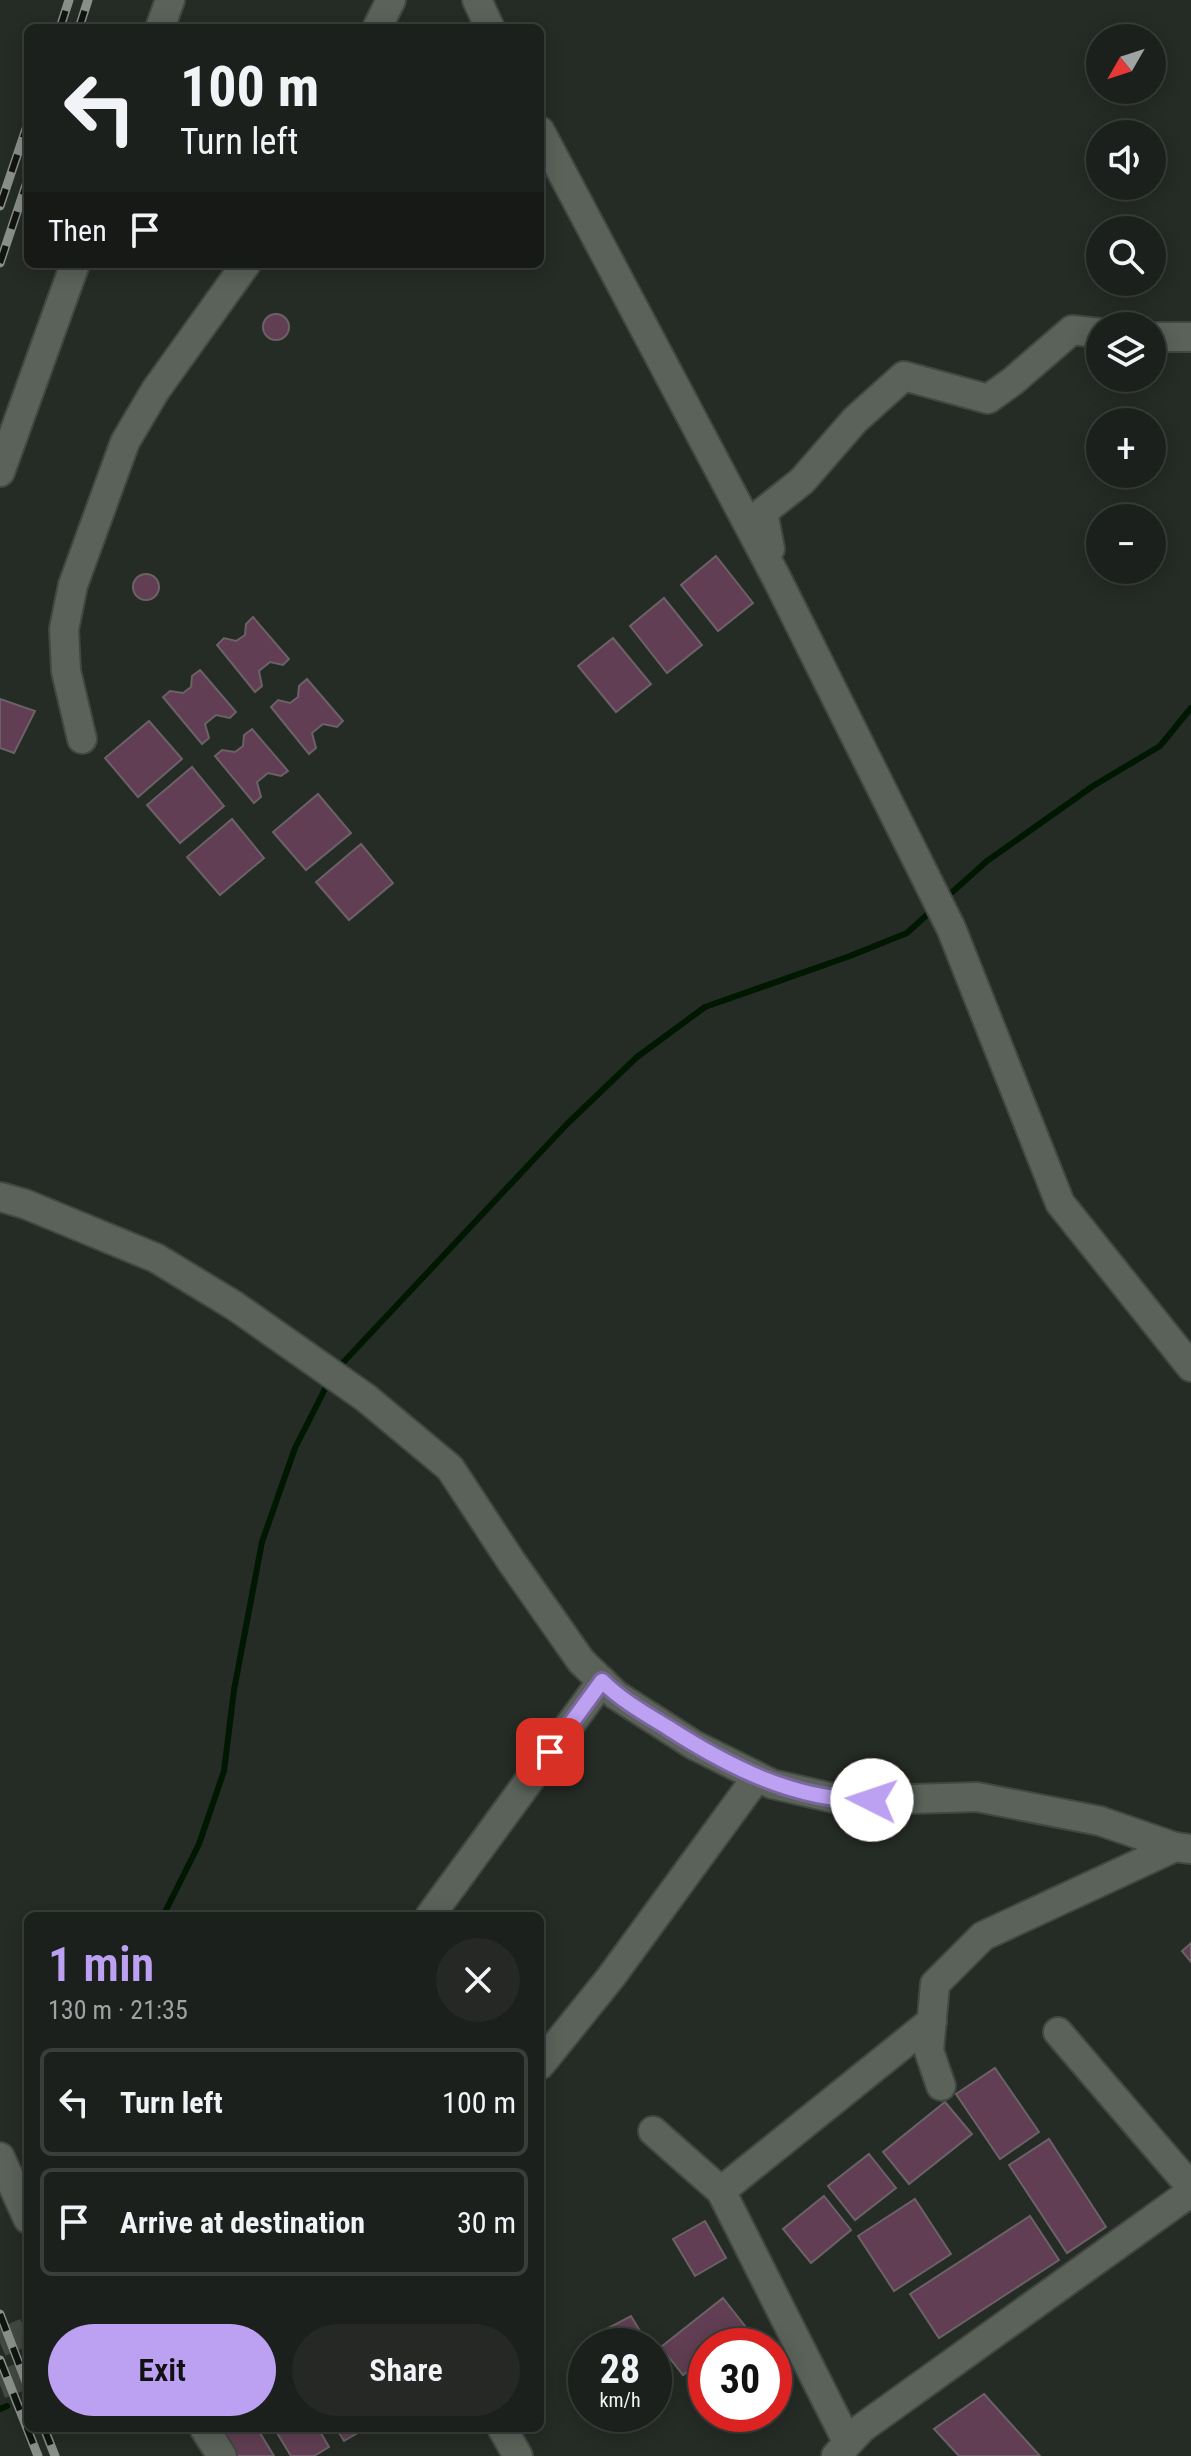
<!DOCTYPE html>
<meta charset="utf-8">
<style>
body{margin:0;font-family:"Roboto Condensed",sans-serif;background:#252825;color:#f1f3f6;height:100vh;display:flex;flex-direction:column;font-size:30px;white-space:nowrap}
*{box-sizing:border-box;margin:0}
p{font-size:26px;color:#a0a3a3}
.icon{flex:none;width:44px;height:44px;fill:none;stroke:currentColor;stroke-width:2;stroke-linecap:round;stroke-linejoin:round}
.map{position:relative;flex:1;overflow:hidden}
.side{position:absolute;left:24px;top:1912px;width:520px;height:520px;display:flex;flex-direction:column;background:#1c201c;border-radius:12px;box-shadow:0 4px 20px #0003,0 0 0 2px #3a3e3b}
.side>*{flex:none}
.hud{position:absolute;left:24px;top:24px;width:520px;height:244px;border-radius:12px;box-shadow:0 4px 20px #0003,0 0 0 2px #3a3e3b;background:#1c201c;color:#f1f3f6;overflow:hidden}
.needle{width:52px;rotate:231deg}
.tools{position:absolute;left:1086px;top:24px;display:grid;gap:16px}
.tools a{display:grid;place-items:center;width:80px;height:80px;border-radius:50%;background:#1c201c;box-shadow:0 4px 20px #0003,0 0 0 2px #3a3e3b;font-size:40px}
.speed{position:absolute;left:568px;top:2328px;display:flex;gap:16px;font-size:40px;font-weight:700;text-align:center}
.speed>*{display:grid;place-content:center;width:104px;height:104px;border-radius:50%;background:#1c201c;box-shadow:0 4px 20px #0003,0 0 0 2px #3a3e3b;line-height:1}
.speed small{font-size:20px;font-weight:400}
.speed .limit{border:12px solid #d22;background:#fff;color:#111}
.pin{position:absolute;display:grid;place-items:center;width:68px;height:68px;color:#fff;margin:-34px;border-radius:16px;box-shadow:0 4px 12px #0006}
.me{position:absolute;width:88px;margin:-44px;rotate:274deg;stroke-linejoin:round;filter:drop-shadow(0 0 6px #0008)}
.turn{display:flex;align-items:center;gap:28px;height:168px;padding:0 24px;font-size:36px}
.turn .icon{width:104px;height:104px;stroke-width:2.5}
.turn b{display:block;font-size:56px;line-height:68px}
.then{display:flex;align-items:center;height:76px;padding:0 24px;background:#0003;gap:16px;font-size:30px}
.round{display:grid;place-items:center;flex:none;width:84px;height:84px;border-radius:42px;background:#252825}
.head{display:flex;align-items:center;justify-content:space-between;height:136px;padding:0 24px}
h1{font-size:48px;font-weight:600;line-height:60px;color:#bca0f2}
.primary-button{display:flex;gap:16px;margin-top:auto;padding:16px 24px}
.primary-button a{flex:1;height:92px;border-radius:48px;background:#bca0f2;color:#111;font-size:32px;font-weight:600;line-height:92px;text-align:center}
.primary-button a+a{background:#252825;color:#f1f3f6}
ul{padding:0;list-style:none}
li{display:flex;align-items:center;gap:24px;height:108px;margin:0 16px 12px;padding:0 8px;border:4px solid #3a3e3b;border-radius:12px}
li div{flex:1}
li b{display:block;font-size:30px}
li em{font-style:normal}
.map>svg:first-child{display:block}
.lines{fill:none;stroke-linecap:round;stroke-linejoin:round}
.stream{stroke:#001701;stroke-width:6}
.building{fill:#613e53;stroke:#6b6166;stroke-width:2}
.minor-tunnel{stroke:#424842;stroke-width:28;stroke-dasharray:28 14;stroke-linecap:butt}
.minor-casing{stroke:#424742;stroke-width:32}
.minor{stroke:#5a625a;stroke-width:28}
.rail-casing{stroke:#898f89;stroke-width:9}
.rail{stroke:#101310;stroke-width:6;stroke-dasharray:18;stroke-linecap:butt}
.route-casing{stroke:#7a689d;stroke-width:20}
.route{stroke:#bca0f2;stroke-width:14}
</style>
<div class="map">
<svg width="1191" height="2456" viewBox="0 0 1191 2456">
<rect width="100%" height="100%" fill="#252b25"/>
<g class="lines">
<g class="stream">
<polyline points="949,895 987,861 1093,786 1160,746 1191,708"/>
<polyline points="337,1369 567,1124 637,1057 705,1007 850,956 907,933 928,914"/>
<polyline points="163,1916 199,1844 224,1771 234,1690 262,1542 295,1448 329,1381"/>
<polyline points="0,2409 7,2406"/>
</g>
</g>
<g class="building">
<circle cx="276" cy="327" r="13"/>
<polygon points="716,556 753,603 718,631 681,585"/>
<circle cx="146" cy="587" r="13"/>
<polygon points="664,598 702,645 667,673 630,626"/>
<polygon points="253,617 289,659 283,665 270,662 259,671 262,686 255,692 217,645 224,638 236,641 245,635 246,624"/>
<polygon points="613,638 651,684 616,712 578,666"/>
<polygon points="200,670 236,712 230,718 216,715 205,724 209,738 202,744 163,697 170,691 183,693 191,687 192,676"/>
<polygon points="307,679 343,721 337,727 323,724 312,733 316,748 309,754 271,707 278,700 290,703 298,697 299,686"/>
<polygon points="0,699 35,711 14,753 0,748"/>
<polygon points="149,721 182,759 138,797 105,758"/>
<polygon points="252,729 288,771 281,776 268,773 257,782 261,797 254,803 215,756 222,750 235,752 243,746 244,735"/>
<polygon points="192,767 224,806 180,843 147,805"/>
<polygon points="318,794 351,833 306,870 273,832"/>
<polygon points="232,819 264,858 220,895 187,857"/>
<polygon points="361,844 393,883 349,920 316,882"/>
<polygon points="1191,1943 1191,1962 1182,1951"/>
<polygon points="995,2068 1039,2132 1000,2159 956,2094"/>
<polygon points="945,2102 972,2134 909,2184 883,2152"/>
<polygon points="1049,2139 1106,2227 1067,2253 1009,2165"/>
<polygon points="869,2154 896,2188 855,2220 828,2186"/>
<polygon points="824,2196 851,2230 811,2263 783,2229"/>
<polygon points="915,2199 951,2254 894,2291 858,2236"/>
<polygon points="1030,2216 1059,2260 939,2338 910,2294"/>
<polygon points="705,2221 726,2258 695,2276 673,2239"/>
<polygon points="723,2298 745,2326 720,2346 706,2346 706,2357 683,2375 661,2347"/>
<polygon points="631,2316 649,2346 606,2346 599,2333"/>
<polygon points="654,2354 672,2385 654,2395"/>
<polygon points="984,2394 1040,2456 959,2456 934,2429"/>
<polygon points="214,2428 257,2428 274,2456 230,2456"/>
<polygon points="274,2428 318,2428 329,2447 314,2456 291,2456"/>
<polygon points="336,2428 366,2428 344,2441"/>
</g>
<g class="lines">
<g class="minor-tunnel">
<polyline points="0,2343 28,2331"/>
<polyline points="0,2385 28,2374"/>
</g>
<g class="minor-casing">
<g id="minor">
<polyline points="477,0 490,28"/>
<polyline points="160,28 170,0"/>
<polyline points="377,28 391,0"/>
<polyline points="540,131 776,577 951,928 1060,1203 1191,1367"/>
<polyline points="1152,337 1191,337"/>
<polyline points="0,472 75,264"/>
<polyline points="770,549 763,512 802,481 855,420 904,376 988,399 1013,381 1072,330 1100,333"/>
<polyline points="82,739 66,671 64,629 73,585 125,442 155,391 246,264"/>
<polyline points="0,1197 25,1204 156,1258 235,1306 366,1398 450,1468 511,1561 581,1661 616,1695 694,1745 772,1784 846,1801 977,1797 1100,1821 1175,1847 1191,1849"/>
<polyline points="430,1916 602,1681"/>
<polyline points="1058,2032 1191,2187"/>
<polyline points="540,2065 611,1977 757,1777"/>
<polyline points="941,2086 929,2051 935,1984 983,1936 1175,1847"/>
<polyline points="653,2131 721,2191"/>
<polyline points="0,2157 28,2219"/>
<polyline points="204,2428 222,2456"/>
<polyline points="502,2428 518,2456"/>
<polyline points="848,2443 721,2191 932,2021"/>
<polyline points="836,2456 862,2428 1191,2192"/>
</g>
</g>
<use href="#minor" class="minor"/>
<g class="rail-casing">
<g id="rail">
<polyline points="60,28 69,0"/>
<polyline points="79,28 88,0"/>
<polyline points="0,206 28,123"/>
<polyline points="0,263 28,179"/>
<polyline points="0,2314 28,2387"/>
<polyline points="0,2360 38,2456"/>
<polyline points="44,2428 55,2456"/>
</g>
</g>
<use href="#rail" class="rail"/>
</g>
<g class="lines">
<g class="route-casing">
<path id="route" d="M550,1752L602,1681C621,1700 644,1713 667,1727C729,1767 797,1802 872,1800"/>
</g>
<use href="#route" class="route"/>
</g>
</svg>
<div class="tools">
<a><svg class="needle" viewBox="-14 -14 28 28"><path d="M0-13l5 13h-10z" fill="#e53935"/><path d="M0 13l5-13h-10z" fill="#a0a3a3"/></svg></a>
<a><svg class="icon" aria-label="sound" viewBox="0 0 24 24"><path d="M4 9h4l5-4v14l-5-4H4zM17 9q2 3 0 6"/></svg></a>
<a><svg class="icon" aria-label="search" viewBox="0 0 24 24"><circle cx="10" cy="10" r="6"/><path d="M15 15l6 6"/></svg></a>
<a><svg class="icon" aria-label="layers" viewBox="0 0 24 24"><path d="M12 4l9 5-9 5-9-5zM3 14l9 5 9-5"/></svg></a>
<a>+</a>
<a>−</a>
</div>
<div class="speed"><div>28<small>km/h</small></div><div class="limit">30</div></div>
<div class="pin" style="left:550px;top:1752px;background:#d93025"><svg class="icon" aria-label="arrive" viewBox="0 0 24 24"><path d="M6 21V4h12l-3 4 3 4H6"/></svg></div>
<svg class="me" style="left:872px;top:1800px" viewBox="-20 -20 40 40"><circle r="19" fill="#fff"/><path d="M0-13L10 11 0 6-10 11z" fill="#bca0f2"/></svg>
<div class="hud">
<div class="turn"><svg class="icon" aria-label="left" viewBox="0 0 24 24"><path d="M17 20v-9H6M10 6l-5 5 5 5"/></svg><div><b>100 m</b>Turn left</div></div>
<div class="then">Then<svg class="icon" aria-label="arrive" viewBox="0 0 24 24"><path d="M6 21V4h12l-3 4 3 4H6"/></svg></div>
</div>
<section class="side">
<div class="head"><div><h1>1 min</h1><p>130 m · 21:35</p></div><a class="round"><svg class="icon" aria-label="close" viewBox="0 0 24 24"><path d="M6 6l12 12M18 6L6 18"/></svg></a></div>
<ul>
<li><svg class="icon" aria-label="left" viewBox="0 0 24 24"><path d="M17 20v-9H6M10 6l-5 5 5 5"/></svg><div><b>Turn left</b></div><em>100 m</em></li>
<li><svg class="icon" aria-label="arrive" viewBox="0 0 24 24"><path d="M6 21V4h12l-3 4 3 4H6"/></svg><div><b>Arrive at destination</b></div><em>30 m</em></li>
</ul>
<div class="primary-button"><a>Exit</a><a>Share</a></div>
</section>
</div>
